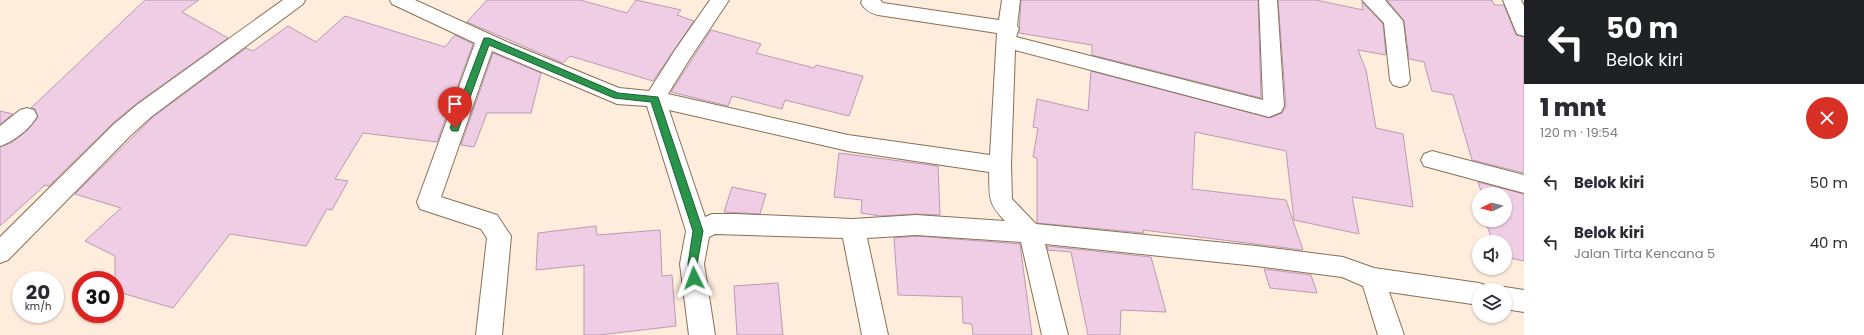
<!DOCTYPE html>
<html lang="id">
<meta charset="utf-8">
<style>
body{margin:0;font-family:Poppins,sans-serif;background:#f7f7f7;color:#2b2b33;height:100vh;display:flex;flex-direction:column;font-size:15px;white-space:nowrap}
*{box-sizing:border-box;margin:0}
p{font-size:13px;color:#7c7c81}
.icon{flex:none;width:22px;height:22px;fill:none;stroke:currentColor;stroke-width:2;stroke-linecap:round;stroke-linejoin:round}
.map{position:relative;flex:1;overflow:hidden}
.side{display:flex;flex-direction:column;background:#fff;width:340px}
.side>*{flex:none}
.top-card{background:#202124;color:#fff;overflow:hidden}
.needle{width:26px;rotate:264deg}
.fabs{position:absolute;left:1472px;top:187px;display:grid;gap:8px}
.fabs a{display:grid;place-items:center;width:40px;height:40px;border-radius:50%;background:#fff;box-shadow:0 1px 3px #0004;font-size:20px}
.speed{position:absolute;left:12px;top:271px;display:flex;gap:8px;font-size:20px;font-weight:700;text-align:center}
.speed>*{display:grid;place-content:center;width:52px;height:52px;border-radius:50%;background:#fff;box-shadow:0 1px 3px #0004;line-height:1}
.speed small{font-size:10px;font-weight:400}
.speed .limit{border:6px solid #d22;background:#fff;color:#111}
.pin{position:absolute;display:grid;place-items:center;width:34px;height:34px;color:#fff;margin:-41px -17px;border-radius:50% 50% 50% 0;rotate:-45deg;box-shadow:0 0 4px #0007}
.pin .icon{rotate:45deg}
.me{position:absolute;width:44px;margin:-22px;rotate:357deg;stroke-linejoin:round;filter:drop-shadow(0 0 3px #0008)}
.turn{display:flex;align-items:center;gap:14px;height:84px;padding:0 16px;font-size:18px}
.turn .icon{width:52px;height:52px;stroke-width:2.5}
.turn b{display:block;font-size:28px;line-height:34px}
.round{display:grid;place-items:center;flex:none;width:42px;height:42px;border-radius:21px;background:#f7f7f7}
.overview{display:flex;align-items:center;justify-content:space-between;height:68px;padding:0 16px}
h1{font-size:24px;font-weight:800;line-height:30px}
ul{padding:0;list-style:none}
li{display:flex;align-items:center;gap:12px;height:60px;padding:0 16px}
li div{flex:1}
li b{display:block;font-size:15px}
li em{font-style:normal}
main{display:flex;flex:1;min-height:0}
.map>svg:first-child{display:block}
.building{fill:#efcee5;stroke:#ba9ab1}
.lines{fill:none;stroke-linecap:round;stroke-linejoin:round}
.street-casing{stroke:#887056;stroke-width:2}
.street{fill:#fff;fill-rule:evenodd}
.route{fill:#2a944c;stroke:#1b6031}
</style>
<main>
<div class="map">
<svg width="1524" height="335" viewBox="0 0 1524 335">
<rect width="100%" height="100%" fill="#feecdc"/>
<g class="building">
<polygon points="145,0 199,0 182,12 228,38 137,103 113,123 49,186 45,185 0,226 0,147 11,143 27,131 38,117 35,109 31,108"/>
<polygon points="487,0 580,0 627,13 636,0 681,10 677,15 694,21 653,81 570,56 563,63 467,22"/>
<polygon points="1021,0 1258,0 1261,98 1092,55 1092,45 1019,33"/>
<polygon points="1278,0 1316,0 1363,10 1362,2 1383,24 1386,55 1358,50 1366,70 1376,128 1403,134 1413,207 1352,197 1359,234 1294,220 1286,151 1195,132 1192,189 1286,200 1303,250 1143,230 1144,233 1037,223 1037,158 1033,157 1038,128 1033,127 1037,99 1088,111 1091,71 1270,118 1282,113 1286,106"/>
<polygon points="1387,0 1492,0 1494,5 1504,5 1516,35 1524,37 1524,173 1472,160 1453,95 1432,91 1424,62 1409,59 1404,21"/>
<polygon points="345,16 445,47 455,35 473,44 437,142 363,133 335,179 348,181 332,210 327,209 306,246 230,234 173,308 115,291 115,256 85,241 121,208 75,194 153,117 246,48 253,51 288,26 316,42"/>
<polygon points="711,30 761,44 756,53 814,68 816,65 863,76 849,116 785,100 782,109 732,96 728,106 671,92"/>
<polygon points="493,53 541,73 531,113 487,113 474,147 461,145"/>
<polygon points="0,111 13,114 0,124"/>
<polygon points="839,153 938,166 940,215 916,214 880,216 861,213 862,200 834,197"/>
<polygon points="1478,182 1524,194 1524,261 1505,257 1505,242 1493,242 1485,220 1505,220 1505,194 1482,194"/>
<polygon points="732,187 766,194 760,214 724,212"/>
<polygon points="596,226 597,235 660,230 662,276 672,275 676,326 599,335 584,335 584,265 536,270 538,233"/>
<polygon points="916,236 1020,244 1032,335 973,335 972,324 963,323 962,297 898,295 894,238"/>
<polygon points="1047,246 1151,257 1166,312 1121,310 1120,335 1088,335 1071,252 1048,250"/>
<polygon points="1264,269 1311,275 1317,293 1270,288"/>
<polygon points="778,283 783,335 737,335 734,286"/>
</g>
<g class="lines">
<g class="street-casing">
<g id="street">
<polygon points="283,0 305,0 303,4 152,116 130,136 8,260 0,263 0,237 114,124 138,104"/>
<path d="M390,0H415L507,42L619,88L649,91L675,50L710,0H729L689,60L668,94L848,135L990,155L997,33L878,15C870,13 865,10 861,3L862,0H880L883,3L999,20L1002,0H1020L1017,26L1019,28L1016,37L1263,100L1259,0H1277L1284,106L1281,112L1269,117L1015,50L1011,165L1012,199L1036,224L1256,246L1343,257L1374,268L1479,283L1488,286L1489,290H1479V305L1389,292L1404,335H1378L1363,286L1342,277L1256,266L1045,244L1068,335H1042L1021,242L916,235L867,238L888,335H862L843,238L715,234L709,237L704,264L715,335H689L680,264L686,231L647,106L617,104L610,101L492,51L441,197L497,215L511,236L502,335H476L487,238L481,229L420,209L417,202L475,43L392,4ZM669,110L848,151L989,172C990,198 987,202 1005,221L916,215L853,219L736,214H712L705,217Z"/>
<polygon points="1362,0 1385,0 1403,21 1410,80 1407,85 1400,87 1393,85 1390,80 1384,23"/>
<polygon points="1503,0 1521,0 1524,6 1524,36 1517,34"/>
<path d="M27,108L34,110L37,116C31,128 13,142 0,146V126L20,110Z"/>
<polygon points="1432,151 1524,175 1524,193 1424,166 1421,160 1424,154"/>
<polygon points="1505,287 1524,290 1524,312 1505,309 1505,290 1497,290"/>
</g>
</g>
<use href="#street" class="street"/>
</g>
<polygon class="route" points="484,38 489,38 618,93 658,97 703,231 697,264 699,278 698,281 691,281 688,264 693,231 651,102 614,98 489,45 459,128 458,131 452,131 450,128"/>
</svg>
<div class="fabs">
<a><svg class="needle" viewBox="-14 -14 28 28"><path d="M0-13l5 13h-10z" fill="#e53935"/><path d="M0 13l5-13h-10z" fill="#7c7c81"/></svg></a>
<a><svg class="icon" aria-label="sound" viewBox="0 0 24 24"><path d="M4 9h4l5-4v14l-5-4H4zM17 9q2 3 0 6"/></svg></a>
<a><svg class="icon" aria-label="layers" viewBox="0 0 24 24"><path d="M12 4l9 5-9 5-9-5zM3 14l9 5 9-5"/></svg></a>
</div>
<div class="speed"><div>20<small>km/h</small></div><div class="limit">30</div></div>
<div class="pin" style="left:455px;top:128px;background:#d93025"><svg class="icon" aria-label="arrive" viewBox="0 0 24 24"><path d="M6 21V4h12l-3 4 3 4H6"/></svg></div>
<svg class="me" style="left:694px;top:278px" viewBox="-20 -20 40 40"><path d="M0-17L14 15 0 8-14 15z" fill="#2a944c" stroke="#fff" stroke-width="4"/></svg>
</div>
<section class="side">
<div class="top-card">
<div class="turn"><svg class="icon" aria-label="left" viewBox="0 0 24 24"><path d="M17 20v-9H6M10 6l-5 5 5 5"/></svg><div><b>50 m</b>Belok kiri</div></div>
</div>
<div class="overview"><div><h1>1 mnt</h1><p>120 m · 19:54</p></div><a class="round" style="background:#d93025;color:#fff"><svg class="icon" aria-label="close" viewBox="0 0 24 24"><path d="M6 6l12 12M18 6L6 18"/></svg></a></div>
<ul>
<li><svg class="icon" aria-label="left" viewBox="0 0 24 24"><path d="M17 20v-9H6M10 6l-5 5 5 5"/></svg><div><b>Belok kiri</b></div><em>50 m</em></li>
<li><svg class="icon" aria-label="left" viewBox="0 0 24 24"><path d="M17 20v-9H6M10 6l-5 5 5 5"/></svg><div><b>Belok kiri</b><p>Jalan Tirta Kencana 5</p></div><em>40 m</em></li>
</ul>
</section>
</main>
